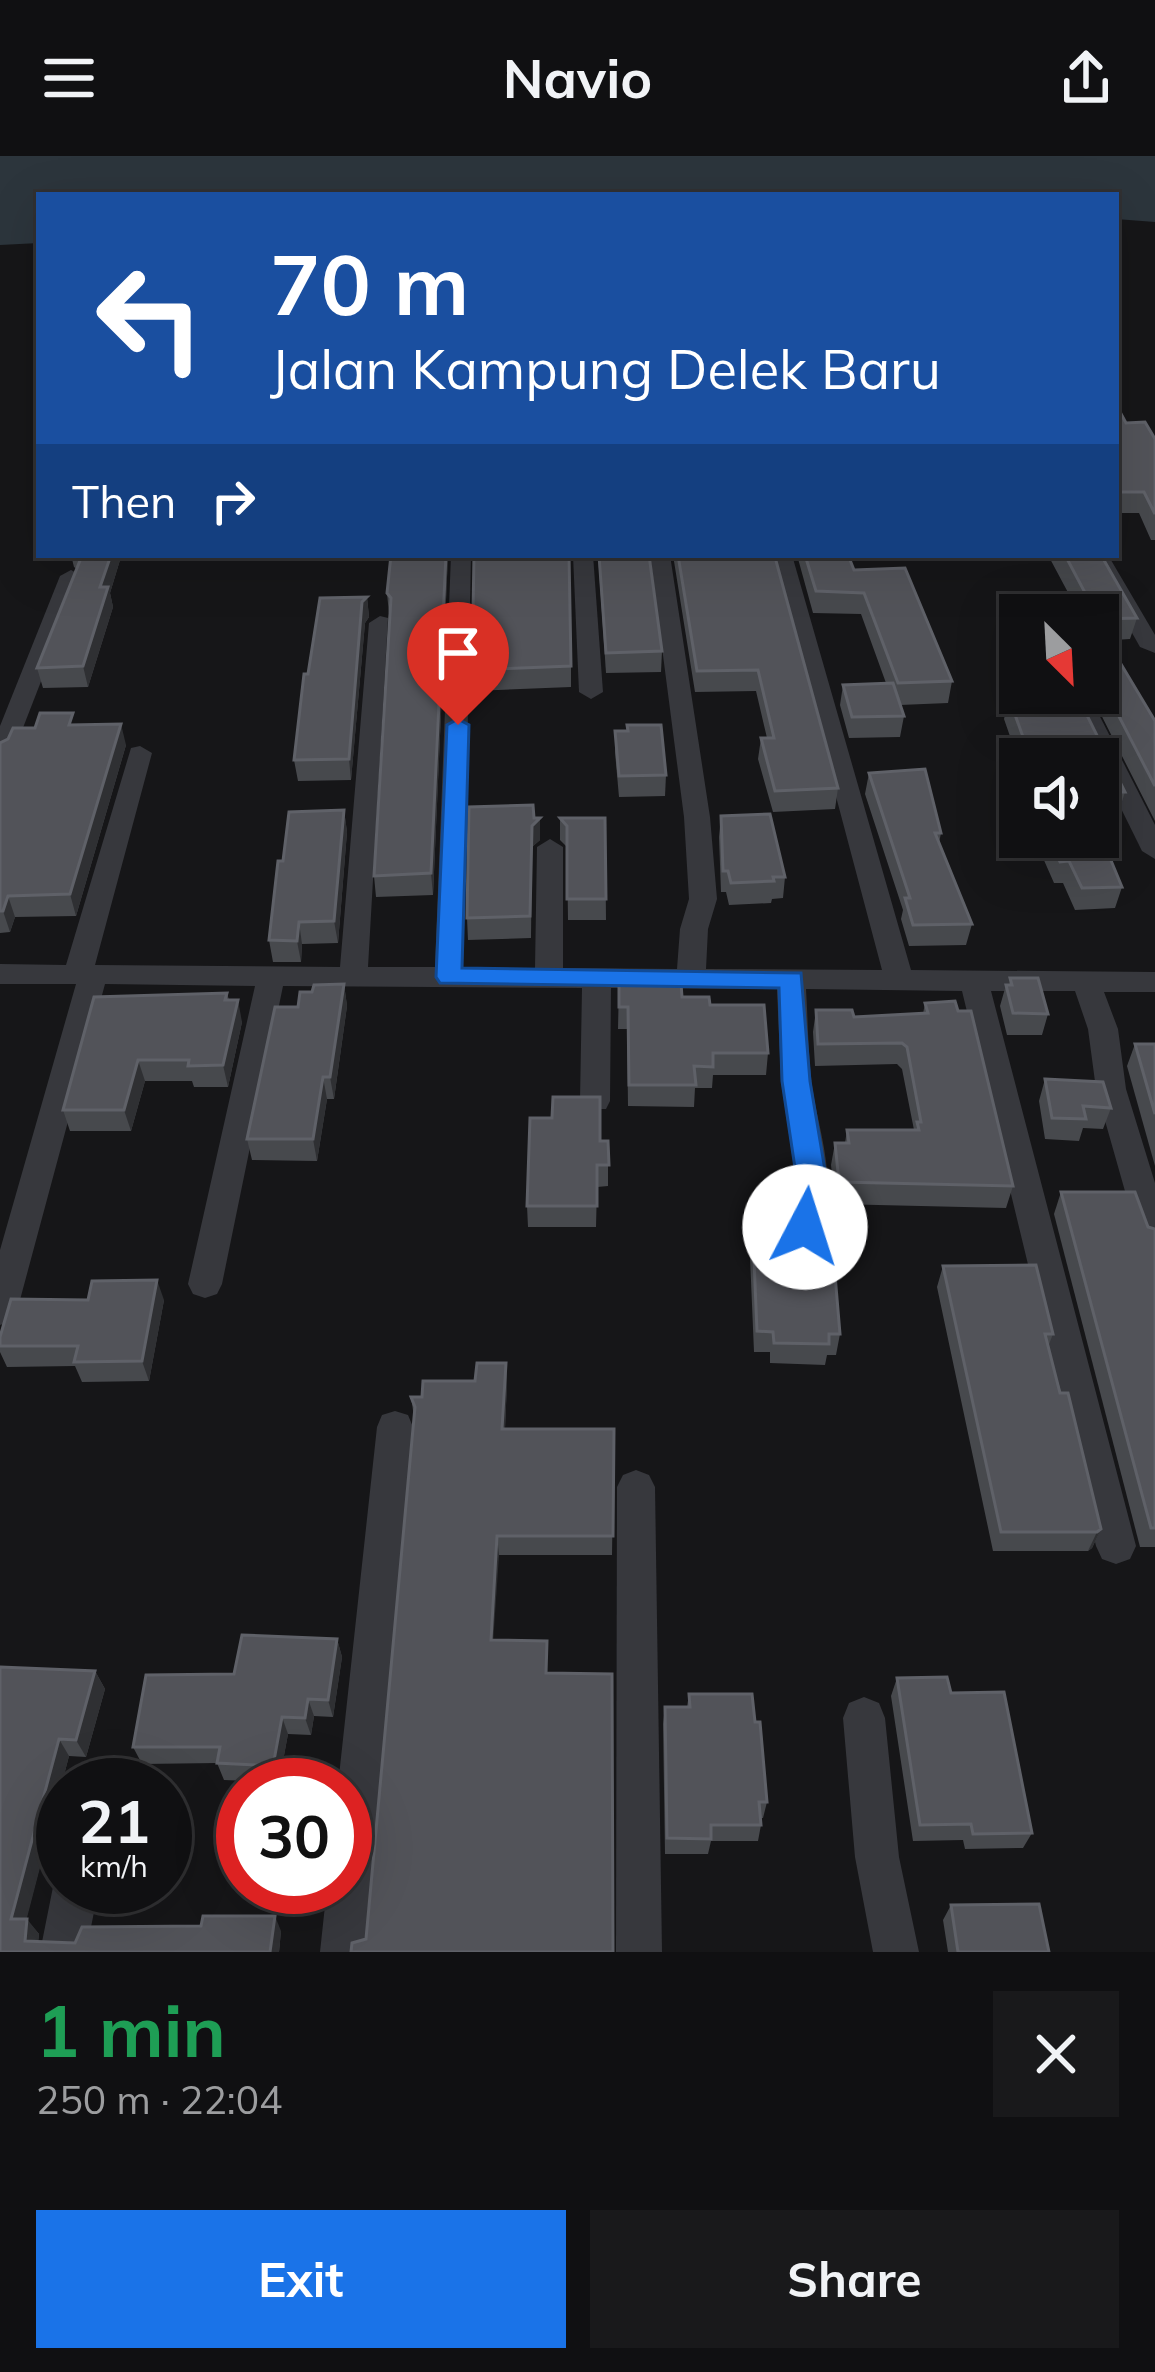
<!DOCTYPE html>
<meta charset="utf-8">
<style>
body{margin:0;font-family:Mulish,sans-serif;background:#19191b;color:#f1f3f6;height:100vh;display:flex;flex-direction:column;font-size:45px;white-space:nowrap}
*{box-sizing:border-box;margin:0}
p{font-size:39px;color:#9c9d9f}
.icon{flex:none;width:66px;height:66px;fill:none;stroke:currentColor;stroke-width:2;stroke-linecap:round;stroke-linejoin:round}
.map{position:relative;height:1796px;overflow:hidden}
.details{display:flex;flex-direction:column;background:#101012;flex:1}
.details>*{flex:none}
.hud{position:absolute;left:36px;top:36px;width:1083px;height:366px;border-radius:0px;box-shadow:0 12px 48px #0002,0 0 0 3px #303032;background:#1a4fa0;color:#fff;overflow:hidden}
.needle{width:78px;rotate:156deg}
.buttons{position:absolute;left:999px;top:438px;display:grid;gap:24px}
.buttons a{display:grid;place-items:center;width:120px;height:120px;border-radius:0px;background:#101012;box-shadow:0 12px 48px #0002,0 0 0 3px #303032;font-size:60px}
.speed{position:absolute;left:36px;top:1602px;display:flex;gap:24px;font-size:60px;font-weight:700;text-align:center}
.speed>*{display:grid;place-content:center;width:156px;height:156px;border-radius:50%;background:#101012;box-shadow:0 12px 48px #0002,0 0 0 3px #303032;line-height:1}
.speed small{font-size:30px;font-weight:400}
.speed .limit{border:18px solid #d22;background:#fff;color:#111}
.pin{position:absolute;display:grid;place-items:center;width:102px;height:102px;color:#fff;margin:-123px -51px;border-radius:50% 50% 50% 0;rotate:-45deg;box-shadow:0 0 12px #0007}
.pin .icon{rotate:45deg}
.me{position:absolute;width:132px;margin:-66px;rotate:5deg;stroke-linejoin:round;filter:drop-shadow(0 0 9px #0008)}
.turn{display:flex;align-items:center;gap:42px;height:252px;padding:0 36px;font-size:54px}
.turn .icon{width:156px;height:156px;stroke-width:2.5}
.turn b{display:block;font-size:84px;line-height:102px}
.then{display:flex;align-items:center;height:114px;padding:0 36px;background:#0003;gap:24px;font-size:45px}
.round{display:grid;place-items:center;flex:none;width:126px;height:126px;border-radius:0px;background:#19191b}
.headline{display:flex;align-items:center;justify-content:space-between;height:204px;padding:0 36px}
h1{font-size:72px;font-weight:700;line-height:90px;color:#1e9e55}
.action{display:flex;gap:24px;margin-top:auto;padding:24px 36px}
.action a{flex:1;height:138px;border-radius:0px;background:#1a73e8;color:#fff;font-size:48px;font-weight:700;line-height:138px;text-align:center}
.action a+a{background:#19191b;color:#f1f3f6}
header{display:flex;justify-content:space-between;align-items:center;height:156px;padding:0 36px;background:#101012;font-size:54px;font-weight:700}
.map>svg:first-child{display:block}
.water{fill:#2c353c}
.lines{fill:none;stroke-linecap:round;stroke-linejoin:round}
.minor{fill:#37383d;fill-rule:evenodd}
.wall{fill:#47494d}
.shaded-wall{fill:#2f3033}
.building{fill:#525359;stroke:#5f6168;stroke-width:3}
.route{fill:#1a73e8;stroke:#114b97;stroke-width:3}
</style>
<header><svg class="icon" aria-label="menu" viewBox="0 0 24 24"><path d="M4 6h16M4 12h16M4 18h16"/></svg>Navio<svg class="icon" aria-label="share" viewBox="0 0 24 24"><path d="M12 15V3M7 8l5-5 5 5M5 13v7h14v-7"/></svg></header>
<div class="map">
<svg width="1155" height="1796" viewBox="0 0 1155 1796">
<rect width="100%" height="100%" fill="#161618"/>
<polygon class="water" points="0,0 1155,0 1155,66 1116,63 1116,39 39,39 39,87 0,89"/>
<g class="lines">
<g class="minor">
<path d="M451,399H471L463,811L535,812L537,691L550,683L563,691V812L677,813L680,773L689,743L684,661L650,399H670L710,661L717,743L708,773L706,813L882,814L772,399H792L911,814L1155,816V836H1104L1118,873L1126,933L1155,1027V1094L1143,1090L1138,1081L1096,933L1088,873L1075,835H991L1136,1390L1130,1403L1116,1408L1102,1403L1096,1390L962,835L806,833C808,865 808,898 812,930C819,978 841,1034 817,1080L805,1084L793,1080L788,1071L797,1032L781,925L777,833L611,832L610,945L606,953H584L580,945L582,832L283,830L222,1128L217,1138L205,1142L193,1138L188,1128L255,830L105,828L17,1155L12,1165L0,1169V1094L76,828H0V808L66,809L131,592L140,590L152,597L95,809L340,811L369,467L380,460L388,462L368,811H435Z"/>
<polygon points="573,399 593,399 603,536 591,543 579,536"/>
<polygon points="1088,399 1108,399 1155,479 1155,497 1140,491"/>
<polygon points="71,414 82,420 12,600 0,607 0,570 60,420"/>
<polygon points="1064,537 1088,537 1155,669 1155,703 1142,695"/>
<polygon points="395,1255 408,1259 413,1271 366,1796 320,1796 327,1731 345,1731 345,1629 338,1629 377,1271 382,1259"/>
<polygon points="636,1314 649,1319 655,1331 662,1796 616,1796 617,1331 623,1319"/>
<polygon points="864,1541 879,1547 885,1562 899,1701 919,1796 873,1796 855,1701 843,1562 849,1547"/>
<polygon points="63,1714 63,1731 99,1731 86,1796 40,1796 53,1731"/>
</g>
</g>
<g class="wall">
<polygon points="1116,254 1126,267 1155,283 1155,384 1151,384 1139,357 1116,357"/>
<polygon points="71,399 129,399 128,404 120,404 110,437 113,451 88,531 43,532 37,512 77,413 74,411"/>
<polygon points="448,399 433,739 376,741 374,720 389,458 387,437"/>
<polygon points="598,399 649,399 662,495 661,516 606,517"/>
<polygon points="673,399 716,399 838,632 835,653 773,656 758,603 761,582 767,582 756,535 695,536"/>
<polygon points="797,399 848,399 854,414 952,525 948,547 900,549 904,560 900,581 849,582 840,549 843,529 886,527 861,458 813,457"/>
<polygon points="1048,399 1101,399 1137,462 1130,483 1098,485 1098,459 1080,459"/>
<polygon points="367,441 369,461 365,467 351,624 298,625 294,604 308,518"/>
<polygon points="1001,477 1020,477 1020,537 1076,537 1125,636 1118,658 1098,658 1098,603 1020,603 1020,609 1004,563 1009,542 1016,540 997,498"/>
<polygon points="1098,494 1155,565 1155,665 1090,537 1098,537"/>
<polygon points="571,510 571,531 473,535 472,514"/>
<polygon points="76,569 126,589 76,760 15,761 10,776 0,777 0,587 35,572"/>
<polygon points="615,575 666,619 665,640 619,641 615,596"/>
<polygon points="869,617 941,677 939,687 972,768 966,789 909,790 901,763 903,754 865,638"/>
<polygon points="344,654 347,676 338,787 302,788 301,806 273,806 269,784 283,705"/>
<polygon points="721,660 785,721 783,742 772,743 771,747 729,749 726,736 721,736 719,681"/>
<polygon points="534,662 540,684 532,691 531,782 468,784 467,762"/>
<polygon points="560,662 605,662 606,764 568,764 567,691 560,684"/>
<polygon points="1045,681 1098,681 1122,731 1115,752 1075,754 1063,727 1054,727 1043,702 1047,687"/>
<polygon points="1010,822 1048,858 1042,879 1007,879 1000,850 1006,829 1009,829"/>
<polygon points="619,827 710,849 768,897 766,919 713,919 712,932 695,932 694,951 628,950 627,873 618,873"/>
<polygon points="344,828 347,850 334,943 327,943 317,1005 252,1004 247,983 298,851 312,836"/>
<polygon points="227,837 229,844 242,866 228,931 194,931 192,925 145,925 131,975 70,975 63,954"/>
<polygon points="925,847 1013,1030 1006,1052 835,1048 831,1009 835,987 845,987 847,974 914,974 902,913 897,908 815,910 813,876 816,854 854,861 923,858"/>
<polygon points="1135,888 1155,888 1155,1010 1127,910"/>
<polygon points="1045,923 1111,952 1103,973 1083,972 1079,985 1045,983 1039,945"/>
<polygon points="600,985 608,985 608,1030 597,1031 596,1071 528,1071 527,1050"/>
<polygon points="1061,1036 1155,1073 1155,1391 1140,1391 1054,1058"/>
<polygon points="753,1080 840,1178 836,1199 827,1199 825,1209 770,1207 770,1196 754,1196 750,1101"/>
<polygon points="943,1110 1053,1178 1048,1191 1101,1373 1092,1392 1088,1395 993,1395 937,1131"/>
<polygon points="164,1144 149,1225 82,1226 75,1210 7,1211 0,1196 0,1181"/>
<polygon points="506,1207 507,1227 505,1273 614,1273 612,1399 499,1399 366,1783 414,1261 411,1241 422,1241 475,1225"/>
<polygon points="337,1483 342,1501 333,1561 314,1560 311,1579 288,1578 279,1626 224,1624 217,1607 142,1608 133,1591 234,1518"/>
<polygon points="0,1511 95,1515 105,1533 86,1601 69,1600 26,1763 39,1778 38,1786 75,1787 281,1775 279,1796 0,1796"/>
<polygon points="897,1522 951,1537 1032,1677 1023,1692 965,1693 963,1684 913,1685 891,1540"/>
<polygon points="689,1538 755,1566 767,1646 763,1662 761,1662 761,1669 758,1685 711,1685 708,1698 665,1698 663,1568 665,1551 687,1551"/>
<polygon points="951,1749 1049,1796 948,1796 943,1764"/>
</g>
<g class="shaded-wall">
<polygon points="111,399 119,399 120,404 110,437 113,451 88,531 83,510 100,431"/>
<polygon points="446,399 448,399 433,739 431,717"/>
<polygon points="367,441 369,461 365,467 351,624 349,603 362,446"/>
<polygon points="121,568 126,589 76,760 70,738"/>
<polygon points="344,654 347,676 338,787 334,765"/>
<polygon points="540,662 540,684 532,691 531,782 532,670"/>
<polygon points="8,740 15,761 10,776 3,755"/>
<polygon points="299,766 302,788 301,806 297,785"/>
<polygon points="344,828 347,850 334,943 330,921"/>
<polygon points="238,844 242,866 228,931 223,909"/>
<polygon points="138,904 145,925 131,975 124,954"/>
<polygon points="323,921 327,943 317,1005 313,983"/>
<polygon points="157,1124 164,1144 149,1225 142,1205"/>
<polygon points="506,1207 507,1227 504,1293 502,1273"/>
<polygon points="1101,1373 1092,1392 1088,1395 1097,1376"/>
<polygon points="497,1380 499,1399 492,1502 491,1484"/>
<polygon points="337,1483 342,1501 333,1561 328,1544"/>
<polygon points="95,1515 105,1533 86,1601 76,1584"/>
<polygon points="308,1543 314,1560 311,1579 305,1562"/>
<polygon points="282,1561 288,1578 279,1626 273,1610"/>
<polygon points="59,1583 69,1600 23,1777 11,1763"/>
<polygon points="275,1760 281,1775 279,1796 270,1796"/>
<polygon points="27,1763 39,1778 37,1796 25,1785"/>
</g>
<g class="building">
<polygon points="1116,254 1119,254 1126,267 1145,266 1155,283 1155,358 1144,336 1121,336 1116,326"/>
<polygon points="78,399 111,399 100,431 108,431 83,510 37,512 81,402"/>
<polygon points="391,399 446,399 431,717 374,720 391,442 387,437"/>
<polygon points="474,399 569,399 571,510 472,514"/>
<polygon points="599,399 649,399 662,495 606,497"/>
<polygon points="678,399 716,399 717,403 775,401 838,632 775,635 761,582 774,582 758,514 697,515"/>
<polygon points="805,399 848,399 854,414 905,412 952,525 898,527 864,437 816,435"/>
<polygon points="1065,399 1101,399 1137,462 1099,463"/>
<polygon points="367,441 362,446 349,603 294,604 304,518 308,518 320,442"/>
<polygon points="1001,477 1020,477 1020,517"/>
<polygon points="1112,493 1155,565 1155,630 1098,520 1098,494"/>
<polygon points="893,527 904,560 852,561 843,529"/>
<polygon points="1024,537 1076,537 1125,636 1098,636 1098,603 1031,603 1009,542"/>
<polygon points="40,557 73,557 69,569 121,568 70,738 8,740 3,755 0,755 0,587 8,583 13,572 35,572"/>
<polygon points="627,569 661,569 666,619 619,620 615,575 628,575"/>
<polygon points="925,613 941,677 935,677 972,768 913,769 905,742 910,742 869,617"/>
<polygon points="533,649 534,662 540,662 532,670 530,760 467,762 469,651"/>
<polygon points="344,654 334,765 299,766 297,785 269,784 278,705 283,705 289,656"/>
<polygon points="770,658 785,721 773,721 774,725 731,727 728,715 723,715 721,660"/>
<polygon points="560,662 605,662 606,743 567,743 567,670"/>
<polygon points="1098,673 1122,731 1082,732 1069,705 1060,706 1049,681 1098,681"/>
<polygon points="1010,822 1038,822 1048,858 1013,857 1006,829 1012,829"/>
<polygon points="619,827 681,827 682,841 709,841 710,849 764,849 768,897 713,897 713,911 694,910 696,929 629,929 628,851 619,851"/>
<polygon points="344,828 330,921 323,921 313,983 247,983 275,851 298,851 300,836 312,836 314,829"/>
<polygon points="227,837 225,844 238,844 223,909 188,910 189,904 138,904 124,954 63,954 94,841"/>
<polygon points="955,845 958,855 971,855 1013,1030 839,1026 835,987 849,987 847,974 919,974 917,966 921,966 907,891 902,887 818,888 816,854 852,854 854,861 928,857 925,847"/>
<polygon points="1135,888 1155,888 1155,958"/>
<polygon points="1045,923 1103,926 1111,952 1083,950 1086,963 1052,962"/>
<polygon points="553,941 600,941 600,985 608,985 609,1009 597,1009 597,1050 527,1050 530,962 552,962"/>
<polygon points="1061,1036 1135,1036 1148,1071 1155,1073 1155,1372 1151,1372"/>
<polygon points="753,1080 832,1083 840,1178 829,1178 829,1188 774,1187 773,1176 757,1175"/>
<polygon points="1036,1109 1053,1178 1045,1178 1060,1237 1068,1237 1101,1373 1097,1376 1001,1376 943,1110"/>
<polygon points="157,1124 142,1205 74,1206 78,1190 0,1190 0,1181 11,1143 88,1144 92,1125"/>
<polygon points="477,1207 506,1207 502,1273 614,1273 613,1380 497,1380 491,1484 547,1485 546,1517 612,1518 613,1796 351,1796 352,1787 366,1783 415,1251 411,1241 422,1241 423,1225 475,1225"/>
<polygon points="242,1479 337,1483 328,1544 308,1543 305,1562 282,1561 273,1610 217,1607 220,1591 133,1591 146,1519 234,1518"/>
<polygon points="0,1511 95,1515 76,1584 59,1583 11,1763 27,1763 25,1785 75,1787 82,1771 201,1770 203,1760 275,1760 270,1796 0,1796"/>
<polygon points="947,1521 951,1537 1004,1536 1032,1677 973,1678 971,1668 920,1669 897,1522"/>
<polygon points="689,1538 752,1538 755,1566 760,1566 767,1646 759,1646 761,1669 711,1669 711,1683 667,1682 665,1551 690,1551"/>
<polygon points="1039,1748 1049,1796 958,1796 951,1749"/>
</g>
<polygon class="route" points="458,563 469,569 462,812 801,817 810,925 828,1032 816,1079 795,1079 790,1071 798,1032 782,925 779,832 440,827 436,821 447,569"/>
</svg>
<div class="buttons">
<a><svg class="needle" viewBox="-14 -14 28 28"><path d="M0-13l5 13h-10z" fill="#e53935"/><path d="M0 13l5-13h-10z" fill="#9c9d9f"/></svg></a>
<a><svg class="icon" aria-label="sound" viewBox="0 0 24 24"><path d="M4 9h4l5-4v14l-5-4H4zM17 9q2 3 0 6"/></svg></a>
</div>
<div class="speed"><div>21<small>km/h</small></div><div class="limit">30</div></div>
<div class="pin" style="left:458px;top:569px;background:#d93025"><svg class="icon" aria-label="arrive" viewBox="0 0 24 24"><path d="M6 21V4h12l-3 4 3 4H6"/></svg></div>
<svg class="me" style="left:805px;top:1071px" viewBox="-20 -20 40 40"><circle r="19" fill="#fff"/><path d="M0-13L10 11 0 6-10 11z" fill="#1a73e8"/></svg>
<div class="hud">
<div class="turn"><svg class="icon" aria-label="left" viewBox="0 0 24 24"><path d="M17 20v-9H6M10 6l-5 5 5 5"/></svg><div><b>70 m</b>Jalan Kampung Delek Baru</div></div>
<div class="then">Then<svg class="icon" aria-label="right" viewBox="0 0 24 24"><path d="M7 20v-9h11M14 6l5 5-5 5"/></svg></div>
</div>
</div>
<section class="details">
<div class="headline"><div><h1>1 min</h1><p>250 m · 22:04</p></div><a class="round"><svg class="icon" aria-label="close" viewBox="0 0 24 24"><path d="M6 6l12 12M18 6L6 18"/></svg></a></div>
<div class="action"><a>Exit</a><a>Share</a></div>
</section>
